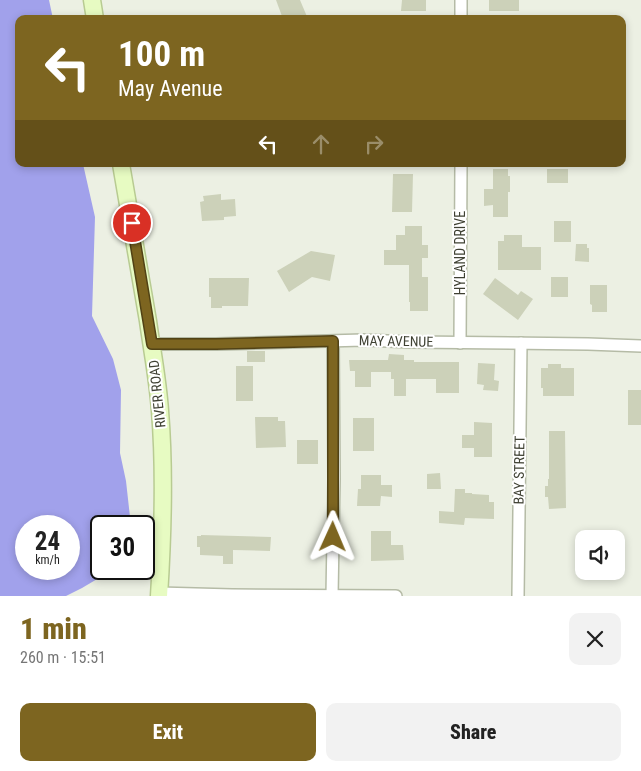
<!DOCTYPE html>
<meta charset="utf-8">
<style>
body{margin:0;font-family:"Roboto Condensed",sans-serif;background:#f2f2f2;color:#222;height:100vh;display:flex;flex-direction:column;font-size:19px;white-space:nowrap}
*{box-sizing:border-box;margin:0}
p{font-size:16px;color:#767676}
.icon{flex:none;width:28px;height:28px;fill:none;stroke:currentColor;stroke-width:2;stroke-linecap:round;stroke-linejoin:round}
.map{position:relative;height:596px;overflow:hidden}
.sheet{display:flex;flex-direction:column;background:#fff;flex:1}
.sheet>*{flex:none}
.banner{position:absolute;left:15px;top:15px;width:611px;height:152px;border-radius:10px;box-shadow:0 2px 8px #0003;background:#7d6520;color:#fff;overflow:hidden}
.fabs{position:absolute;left:575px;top:530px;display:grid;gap:10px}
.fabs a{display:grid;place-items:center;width:50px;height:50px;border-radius:10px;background:#fff;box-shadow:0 2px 8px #0003;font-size:25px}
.speed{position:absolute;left:15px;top:515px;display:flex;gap:10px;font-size:25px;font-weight:700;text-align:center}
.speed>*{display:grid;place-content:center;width:65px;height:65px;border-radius:50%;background:#fff;box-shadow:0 2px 8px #0003;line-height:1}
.speed small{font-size:12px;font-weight:400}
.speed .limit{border:2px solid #111;border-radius:8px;background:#fff;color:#111}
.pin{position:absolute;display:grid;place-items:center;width:42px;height:42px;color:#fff;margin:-21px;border:2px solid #fff;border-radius:50%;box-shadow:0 1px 5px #0007}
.me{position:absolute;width:55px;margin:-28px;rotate:1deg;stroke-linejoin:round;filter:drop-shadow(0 0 4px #0008)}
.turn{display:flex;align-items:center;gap:18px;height:105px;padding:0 20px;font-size:22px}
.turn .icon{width:65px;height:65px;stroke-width:2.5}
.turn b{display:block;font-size:35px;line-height:42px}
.lanes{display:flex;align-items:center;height:48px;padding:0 20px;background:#0003;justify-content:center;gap:25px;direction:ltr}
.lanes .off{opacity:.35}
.round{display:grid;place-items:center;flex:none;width:52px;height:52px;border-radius:10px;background:#f2f2f2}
.head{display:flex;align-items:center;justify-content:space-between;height:85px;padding:0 20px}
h1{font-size:30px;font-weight:800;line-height:38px;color:#7d6520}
.primary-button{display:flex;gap:10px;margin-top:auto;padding:10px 20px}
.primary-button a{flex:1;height:58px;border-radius:10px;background:#7d6520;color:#fff;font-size:20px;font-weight:800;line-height:58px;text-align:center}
.primary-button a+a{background:#f2f2f2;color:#222}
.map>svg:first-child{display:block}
.water{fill:#a1a1eb;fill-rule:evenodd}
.building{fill:#ccd1b9}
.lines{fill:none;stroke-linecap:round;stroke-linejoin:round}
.street-casing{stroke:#b5bba6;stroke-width:14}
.secondary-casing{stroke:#b8cb92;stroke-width:19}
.street{stroke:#fff;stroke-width:11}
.secondary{stroke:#e7fbc2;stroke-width:16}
.route-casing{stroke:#514215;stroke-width:12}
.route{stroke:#7d6520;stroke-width:9}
.labels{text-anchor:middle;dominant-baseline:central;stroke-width:4;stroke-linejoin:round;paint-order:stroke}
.street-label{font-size:14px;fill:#3f4133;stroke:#fff}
</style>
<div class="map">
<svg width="641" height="596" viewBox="0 0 641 596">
<rect width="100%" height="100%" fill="#ecf0e3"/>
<path class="water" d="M0,0H49L53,19H19V164H83L95,217L92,316L113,359L121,390L120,453L126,481L131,526H101V569H114L82,588L66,596H0ZM26,526H69V569H26Z"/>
<g class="building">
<polygon points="276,0 300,0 308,19 283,19"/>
<polygon points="402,0 426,0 426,11 401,11"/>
<rect x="489" y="0" width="30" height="11"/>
<polygon points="493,169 508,169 508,176 510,176 510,192 508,192 508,217 493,217 493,205 484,206 484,189 493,189"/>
<rect x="547" y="169" width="21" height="14"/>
<polygon points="393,174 413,174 412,212 392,212"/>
<polygon points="221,194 221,200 235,199 236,216 224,217 224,220 202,221 200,202 204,201 203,196"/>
<rect x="554" y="221" width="17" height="21"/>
<polygon points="405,226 422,226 422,245 428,245 428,258 422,258 422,277 428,277 428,311 410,311 410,302 409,302 409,265 384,265 384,250 396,250 396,235 405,235"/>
<polygon points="504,235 522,235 522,247 541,247 541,270 498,270 498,241 504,241"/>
<polygon points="576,244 587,244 587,248 589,248 589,262 575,261"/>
<polygon points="311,251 335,255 330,281 312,277 289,292 277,271"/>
<rect x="551" y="277" width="17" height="20"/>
<polygon points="209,278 249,278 248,306 222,306 222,308 211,308 211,297 209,297"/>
<polygon points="495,278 518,295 521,291 533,299 518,320 483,294"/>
<polygon points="590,285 607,285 607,312 592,312 592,305 590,304"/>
<rect x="247" y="351" width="18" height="11"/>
<polygon points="389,354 404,355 404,360 414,360 414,362 459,362 459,393 436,393 436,379 406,379 406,396 394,396 394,379 391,379 391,372 371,372 371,387 355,387 355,371 350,371 349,360 388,360"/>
<polygon points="478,363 495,364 494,380 499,381 498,391 483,390 484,385 477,384"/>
<polygon points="548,364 561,364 561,368 574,368 574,396 543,396 543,388 541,388 541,368 548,368"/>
<rect x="236" y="366" width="17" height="35"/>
<rect x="628" y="390" width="13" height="35"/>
<polygon points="255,417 278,417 278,421 285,421 286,447 256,448"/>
<rect x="353" y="418" width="21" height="33"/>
<polygon points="474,422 492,423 492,457 474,457 474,448 462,448 462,435 474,435"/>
<polygon points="549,431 565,431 566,508 549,509 548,497 545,497 545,486 548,486 548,479 549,479"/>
<rect x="297" y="440" width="21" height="24"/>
<polygon points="440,473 441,489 427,489 427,474"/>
<polygon points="361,475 381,475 381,485 392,485 392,497 381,496 380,506 357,506 358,489 361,489"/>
<polygon points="455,489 465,489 465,493 472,493 472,494 489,495 489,502 494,502 494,519 465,518 464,525 439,523 439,511 454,512"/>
<polygon points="371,531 391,531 391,545 403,545 404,560 371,561"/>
<polygon points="201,535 271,537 270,551 233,550 233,564 223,564 223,556 200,555 200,547 197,547 197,536 201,536"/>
</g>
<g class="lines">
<g class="street-casing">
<g id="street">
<polyline points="461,19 461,0"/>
<polyline points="460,343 461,164"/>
<polyline points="151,344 216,344 363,340 412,342 588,344 641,346"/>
<polyline points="159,593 232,595 396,596"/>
<polyline points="332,596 334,479 333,341"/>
<polyline points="518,596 521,343"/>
</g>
</g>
<g class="secondary-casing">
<g id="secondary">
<polyline points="92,0 95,19"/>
<path d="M121,164C130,216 139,268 148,321C152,350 158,381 160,411C165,472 163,534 159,596"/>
</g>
</g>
<use href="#street" class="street"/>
<use href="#secondary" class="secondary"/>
</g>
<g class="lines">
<g class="route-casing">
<polyline id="route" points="132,223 152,344 216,344 333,341 333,537"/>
</g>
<use href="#route" class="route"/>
</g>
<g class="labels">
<g class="street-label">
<text transform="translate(460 253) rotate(-90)">HYLAND DRIVE</text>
<text transform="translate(396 341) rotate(1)">MAY AVENUE</text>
<text transform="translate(157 394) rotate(-96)">RIVER ROAD</text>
<text transform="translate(519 470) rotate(-89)">BAY STREET</text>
</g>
</g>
</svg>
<div class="fabs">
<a><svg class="icon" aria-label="sound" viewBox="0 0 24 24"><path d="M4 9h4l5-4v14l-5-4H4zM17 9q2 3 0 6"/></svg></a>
</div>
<div class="speed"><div>24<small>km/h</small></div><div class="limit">30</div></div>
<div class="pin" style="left:132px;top:223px;background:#d93025"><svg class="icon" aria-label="arrive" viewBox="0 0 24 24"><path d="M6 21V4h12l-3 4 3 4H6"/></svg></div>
<svg class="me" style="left:333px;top:537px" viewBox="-20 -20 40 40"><path d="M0-17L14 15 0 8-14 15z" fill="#7d6520" stroke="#fff" stroke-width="4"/></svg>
<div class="banner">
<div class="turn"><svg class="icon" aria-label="left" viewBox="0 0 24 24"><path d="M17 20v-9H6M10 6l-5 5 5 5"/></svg><div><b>100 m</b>May Avenue</div></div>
<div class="lanes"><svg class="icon" aria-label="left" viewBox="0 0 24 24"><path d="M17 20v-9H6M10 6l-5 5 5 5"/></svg><svg class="icon off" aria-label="ahead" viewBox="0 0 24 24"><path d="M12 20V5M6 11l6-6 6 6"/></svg><svg class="icon off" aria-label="right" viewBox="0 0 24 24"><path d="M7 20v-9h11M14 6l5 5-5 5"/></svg></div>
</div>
</div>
<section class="sheet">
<div class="head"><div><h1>1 min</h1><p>260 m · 15:51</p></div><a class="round"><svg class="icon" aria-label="close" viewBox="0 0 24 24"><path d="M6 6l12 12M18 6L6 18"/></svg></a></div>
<div class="primary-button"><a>Exit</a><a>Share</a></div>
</section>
